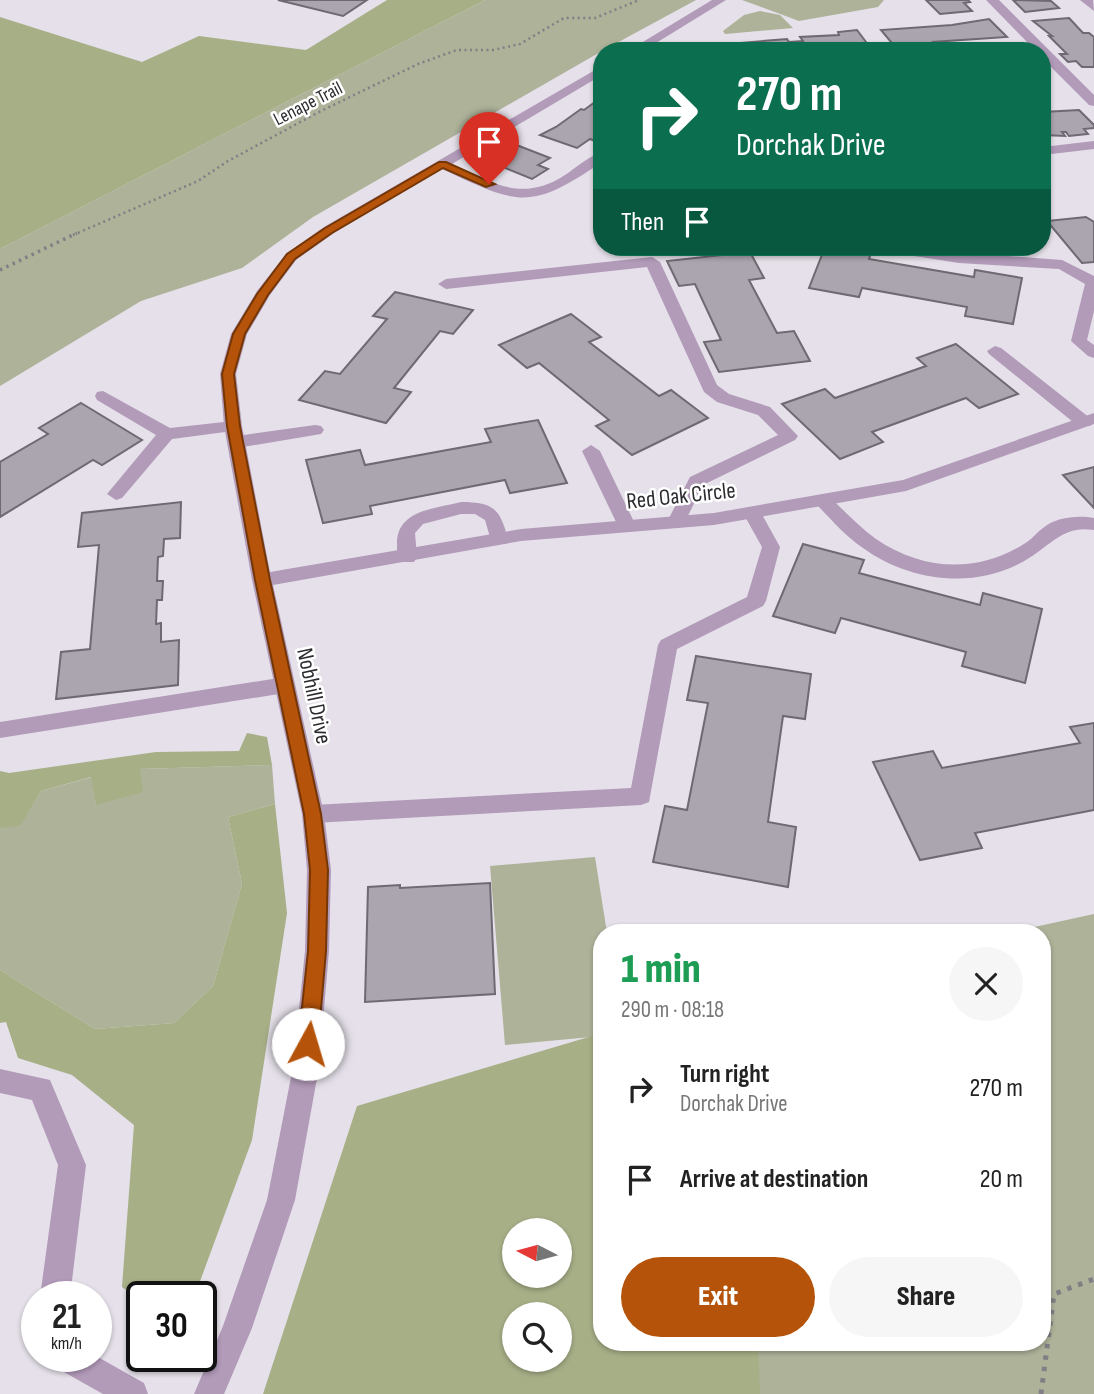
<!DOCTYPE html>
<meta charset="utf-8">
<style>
body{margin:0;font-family:"Sofia Sans Condensed",sans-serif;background:#f6f6f6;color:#222;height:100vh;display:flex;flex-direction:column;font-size:26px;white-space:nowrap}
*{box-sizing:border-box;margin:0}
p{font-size:23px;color:#767676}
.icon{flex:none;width:38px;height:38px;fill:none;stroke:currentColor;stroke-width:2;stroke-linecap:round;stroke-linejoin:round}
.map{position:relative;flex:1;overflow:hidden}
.panel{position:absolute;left:593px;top:924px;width:458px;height:427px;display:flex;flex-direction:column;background:#fff;border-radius:28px;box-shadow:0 2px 5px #0004}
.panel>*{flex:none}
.banner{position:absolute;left:593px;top:42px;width:458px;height:214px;border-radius:28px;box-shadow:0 2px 5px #0004;background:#0b6e4f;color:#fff;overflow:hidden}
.needle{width:46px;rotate:276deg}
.buttons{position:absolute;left:502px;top:1218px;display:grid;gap:14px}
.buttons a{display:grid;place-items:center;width:70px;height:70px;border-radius:50%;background:#fff;box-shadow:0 2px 5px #0004;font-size:35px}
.speed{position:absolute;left:21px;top:1281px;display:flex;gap:14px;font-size:35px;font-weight:700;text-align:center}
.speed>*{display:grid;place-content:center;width:91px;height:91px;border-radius:50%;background:#fff;box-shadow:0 2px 5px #0004;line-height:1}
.speed small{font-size:18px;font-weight:400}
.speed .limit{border:4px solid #111;border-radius:10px;background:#fff;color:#111}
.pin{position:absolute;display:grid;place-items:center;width:60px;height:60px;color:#fff;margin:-72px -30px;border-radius:50% 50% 50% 0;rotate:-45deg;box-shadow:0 0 7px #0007}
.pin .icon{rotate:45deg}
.me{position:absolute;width:77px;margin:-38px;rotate:6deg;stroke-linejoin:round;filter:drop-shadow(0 0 5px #0008)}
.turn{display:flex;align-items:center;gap:24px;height:147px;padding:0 28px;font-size:32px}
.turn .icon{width:91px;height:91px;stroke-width:2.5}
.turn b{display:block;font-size:49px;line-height:60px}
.then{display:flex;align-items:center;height:66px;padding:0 28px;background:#0003;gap:14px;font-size:26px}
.round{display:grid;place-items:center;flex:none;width:74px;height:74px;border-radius:37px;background:#f6f6f6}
.overview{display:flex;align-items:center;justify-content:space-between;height:119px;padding:0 28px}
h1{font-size:42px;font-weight:800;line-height:52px;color:#1e9e55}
.cta{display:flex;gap:14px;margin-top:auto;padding:14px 28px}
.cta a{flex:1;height:80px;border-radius:42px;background:#b45309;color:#fff;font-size:28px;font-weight:800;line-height:80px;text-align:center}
.cta a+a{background:#f6f6f6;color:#222}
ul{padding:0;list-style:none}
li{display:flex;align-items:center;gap:21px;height:91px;padding:0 28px}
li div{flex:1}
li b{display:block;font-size:26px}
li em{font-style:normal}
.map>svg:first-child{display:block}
.green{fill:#adb299;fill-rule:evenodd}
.forest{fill:#a7af87;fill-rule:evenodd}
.building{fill:#aaa5ae;stroke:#6e6972;stroke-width:2}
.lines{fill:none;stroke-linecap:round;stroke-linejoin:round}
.path-far2{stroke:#827e85;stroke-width:2.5;stroke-dasharray:2 3.5;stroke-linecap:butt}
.path-far1{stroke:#827e85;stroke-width:3.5;stroke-dasharray:2.5 4.5;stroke-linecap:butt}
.path{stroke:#827e85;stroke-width:5;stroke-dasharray:4.5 7;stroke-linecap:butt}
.lane{fill:#b29ab9;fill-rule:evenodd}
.street{fill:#b29ab9;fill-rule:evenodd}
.route{fill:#b45309;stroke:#753606;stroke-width:2}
.labels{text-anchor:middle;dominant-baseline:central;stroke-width:5;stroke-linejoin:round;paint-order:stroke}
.far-street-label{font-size:19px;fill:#2d2b2f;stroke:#fff}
.street-label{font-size:23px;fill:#2d2b2f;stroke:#fff}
</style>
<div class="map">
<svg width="1094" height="1394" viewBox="0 0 1094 1394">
<rect width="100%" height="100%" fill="#e5e0e9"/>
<g class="green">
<polygon points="485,0 696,0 602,51 313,217 242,268 141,301 0,386 0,249"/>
<polygon points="742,0 884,0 878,7 799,21"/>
<polygon points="760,11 780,15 793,28 725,34 723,31 744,15"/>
<polygon points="272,765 275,804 228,817 242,884 213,986 174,1023 95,1029 0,970 0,829 21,824 41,791 92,777 96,805 140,769"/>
<polygon points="595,857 607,933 602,933 602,1036 505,1045 490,866"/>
<path d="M1094,914V1394H408L602,1077V1342H1043V933H1007ZM514,1230H560V1276H514ZM514,1314H560V1360H514Z"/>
</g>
<g class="forest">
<polygon points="387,0 485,0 0,249 0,17 142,62 199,36 306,50"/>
<polygon points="247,733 267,737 272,765 140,769 143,792 96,805 91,777 41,791 21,825 0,829 0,771 9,773 156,752 239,751"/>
<polygon points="275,804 287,913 252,1140 199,1284 164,1297 142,1297 142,1302 122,1287 134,1125 72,1075 18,1058 6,1022 0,1023 0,970 95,1029 174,1023 213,986 242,884 228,817"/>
<path d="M602,1033V1342H758L760,1394H263L357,1106ZM560,1230V1276H514V1230ZM560,1314V1360H514V1314Z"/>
</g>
<g class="building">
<polygon points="278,0 367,0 343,16"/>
<polygon points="926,0 968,0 970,2 964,3 972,11 940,14"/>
<polygon points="1013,0 1051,1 1059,8 1025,12"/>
<polygon points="1069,18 1083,33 1089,33 1094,37 1094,67 1082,67 1076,61 1068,62 1060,54 1067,54 1049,36 1052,36 1033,21"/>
<polygon points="989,19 1007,37 933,42 935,45 896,48 881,30 952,25"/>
<polygon points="857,30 872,50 731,51 727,44 787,39 789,42 803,41 800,37 839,35 838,32"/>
<polygon points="602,97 602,131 598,134 602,136 595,141 590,139 577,148 540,135 556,127 581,109 584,110"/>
<polygon points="1079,110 1094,125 1094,128 1084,129 1088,134 1069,136 1066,132 1062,132 1065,136 1043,135 1043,112"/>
<polygon points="514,144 550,158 538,165 548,169 532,179 486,160"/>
<polygon points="1086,217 1094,222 1094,262 1082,263 1047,221"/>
<polygon points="825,247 872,250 869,259 974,277 975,270 1022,278 1013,324 965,316 967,307 862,288 859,297 809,288"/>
<polygon points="750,252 764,278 749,280 777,333 794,331 810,361 719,372 704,342 721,340 695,284 679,286 667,261"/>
<polygon points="395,292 473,310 453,334 440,331 394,388 411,392 386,423 299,400 325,371 340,374 387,319 373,316"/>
<polygon points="571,314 601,337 589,342 659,396 671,390 708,418 632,455 596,426 609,420 539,363 527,368 499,345"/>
<polygon points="956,344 1018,394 979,408 966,398 872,432 883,442 840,459 782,404 825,389 835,398 926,366 917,358"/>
<polygon points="81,403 142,440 102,465 93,460 0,517 0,462 48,434 39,428"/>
<polygon points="538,420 567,483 510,493 505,480 370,506 372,514 323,523 306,460 360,450 365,465 491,442 485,429"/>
<polygon points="1094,467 1094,508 1063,475"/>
<polygon points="181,502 180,538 164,539 163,556 158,557 157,581 163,581 162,600 157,600 156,624 161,623 161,642 179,640 178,685 56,699 61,652 90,649 99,545 78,547 82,513"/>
<polygon points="803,544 864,560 859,573 980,605 983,593 1042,609 1025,683 962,666 966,652 841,618 835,633 773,616"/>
<polygon points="696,656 811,674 805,719 783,716 768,822 796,827 788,887 653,862 665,806 687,810 708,703 687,700"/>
<polygon points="1094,723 1094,810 975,833 982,848 920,860 873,762 933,751 942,768 1080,743 1070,727"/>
<polygon points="490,883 495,994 365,1002 368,887 400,885 400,888"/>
</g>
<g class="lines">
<polyline class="path-far2" points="73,235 198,181 228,161 317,113 418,64 457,50 493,50 520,44 564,18 595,18 639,0"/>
<polyline class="path-far1" points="0,270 77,233"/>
<polyline class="path" points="1041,1394 1054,1294 1094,1279"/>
<g class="lane">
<polygon points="889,247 1062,260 1094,276 1094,311 1087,340 1094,345 1094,358 1088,356 1071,341 1085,284 1059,269 959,263 895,253 890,252"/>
<polygon points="652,257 660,262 717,385 729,394 770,407 798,436 795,440 703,485 683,526 669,526 667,522 690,477 778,435 758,415 717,402 704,392 647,267 446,289 438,284 446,279"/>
<polygon points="995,346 1001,348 1090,418 1093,422 1090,426 1078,426 989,354 987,351"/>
<polygon points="103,391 170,428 233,421 242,426 233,431 172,439 122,498 116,500 107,494 156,435 97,400 95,396 97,392"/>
<polygon points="315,425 321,426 324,430 321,434 237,448 228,442 237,436"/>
<polygon points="591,445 600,451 636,526 634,530 620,530 618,526 582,451"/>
<path d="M822,494L828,496C844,510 859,527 876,539C923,571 979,574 1027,542C1033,538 1037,532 1043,528C1056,517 1078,515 1094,518V530C1064,525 1052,544 1029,558C978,591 910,582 863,548C845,536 831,519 816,504L813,500Z"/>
<path d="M461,502C494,502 500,509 508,539L506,544H492L485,520L475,514H461L423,524L415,533L417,557L414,562H400C397,556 397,552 397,545C396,510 434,509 461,502Z"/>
<polygon points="752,507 759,509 780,547 766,601 763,606 677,649 649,802 641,805 313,823 305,820 302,814 305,808 313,805 631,788 658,645 661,640 747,597 762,547 743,513 745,509"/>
<polygon points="285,677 292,679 295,685 292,691 285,693 0,738 0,722"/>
<polygon points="0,1069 50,1080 86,1165 70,1297 40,1297 58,1165 32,1100 0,1093"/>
<polygon points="51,1356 96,1356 144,1383 148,1394 103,1394 55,1367"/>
</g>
<g class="street">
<polygon points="712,0 726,0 643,51 628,51"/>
<polygon points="986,0 999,0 1094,95 1094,106 1089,105 1043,59 1043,51 991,51 997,47 1029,44"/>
<polygon points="1080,0 1093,0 1094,11"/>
<path d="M602,66V75L452,164C493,183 522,203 565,175C577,167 589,156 602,152V162C530,211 519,205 442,169L334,233L296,260L270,295L247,334L236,374L242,426L270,572L521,529L714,513L903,480L1094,413V424L906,491L714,525L521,541L273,585L324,814L331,870L329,951L319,1067L295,1200L252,1328L224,1394H194L223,1326L267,1200L293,1067L305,951L307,870L302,814L252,580L224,426L220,374L231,334L257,291L286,254L324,227Z"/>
<polygon points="1094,141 1094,149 1043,155 1043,147"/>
</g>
</g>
<polygon class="route" points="439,162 446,162 495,184 486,187 443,168 332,233 295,259 268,295 245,334 234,374 240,426 270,580 321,814 328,870 326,951 318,1044 315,1050 308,1053 301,1050 298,1044 308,951 310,870 304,814 255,580 227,426 222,374 233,334 257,294 287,254 325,228"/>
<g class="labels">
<g class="far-street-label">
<text transform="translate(308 104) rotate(-27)">Lenape Trail</text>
</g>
<g class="street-label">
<text transform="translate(681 496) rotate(-6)">Red Oak Circle</text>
<text transform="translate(314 696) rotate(78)">Nobhill Drive</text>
</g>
</g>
</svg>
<div class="buttons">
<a><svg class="needle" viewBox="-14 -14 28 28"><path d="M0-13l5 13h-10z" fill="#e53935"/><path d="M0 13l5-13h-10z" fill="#767676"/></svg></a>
<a><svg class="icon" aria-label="search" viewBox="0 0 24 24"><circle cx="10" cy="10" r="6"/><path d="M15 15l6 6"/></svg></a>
</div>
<div class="speed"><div>21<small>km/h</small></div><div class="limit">30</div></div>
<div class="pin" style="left:489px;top:184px;background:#d93025"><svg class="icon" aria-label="arrive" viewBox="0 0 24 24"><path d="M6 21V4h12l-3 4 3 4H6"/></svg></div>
<svg class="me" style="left:308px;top:1044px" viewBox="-20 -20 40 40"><circle r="19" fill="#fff"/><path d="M0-13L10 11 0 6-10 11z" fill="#b45309"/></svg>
<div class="banner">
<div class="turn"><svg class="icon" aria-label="right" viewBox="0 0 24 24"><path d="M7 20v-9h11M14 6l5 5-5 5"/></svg><div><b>270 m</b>Dorchak Drive</div></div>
<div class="then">Then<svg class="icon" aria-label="arrive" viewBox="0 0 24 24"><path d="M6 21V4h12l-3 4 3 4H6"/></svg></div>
</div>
<section class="panel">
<div class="overview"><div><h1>1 min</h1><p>290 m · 08:18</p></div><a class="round"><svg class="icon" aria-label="close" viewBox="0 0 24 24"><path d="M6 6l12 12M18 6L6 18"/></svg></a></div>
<ul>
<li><svg class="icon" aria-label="right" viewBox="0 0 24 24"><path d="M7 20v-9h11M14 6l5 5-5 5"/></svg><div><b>Turn right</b><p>Dorchak Drive</p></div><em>270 m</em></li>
<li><svg class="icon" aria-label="arrive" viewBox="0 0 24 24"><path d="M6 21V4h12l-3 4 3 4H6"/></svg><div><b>Arrive at destination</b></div><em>20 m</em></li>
</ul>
<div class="cta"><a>Exit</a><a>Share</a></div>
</section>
</div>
